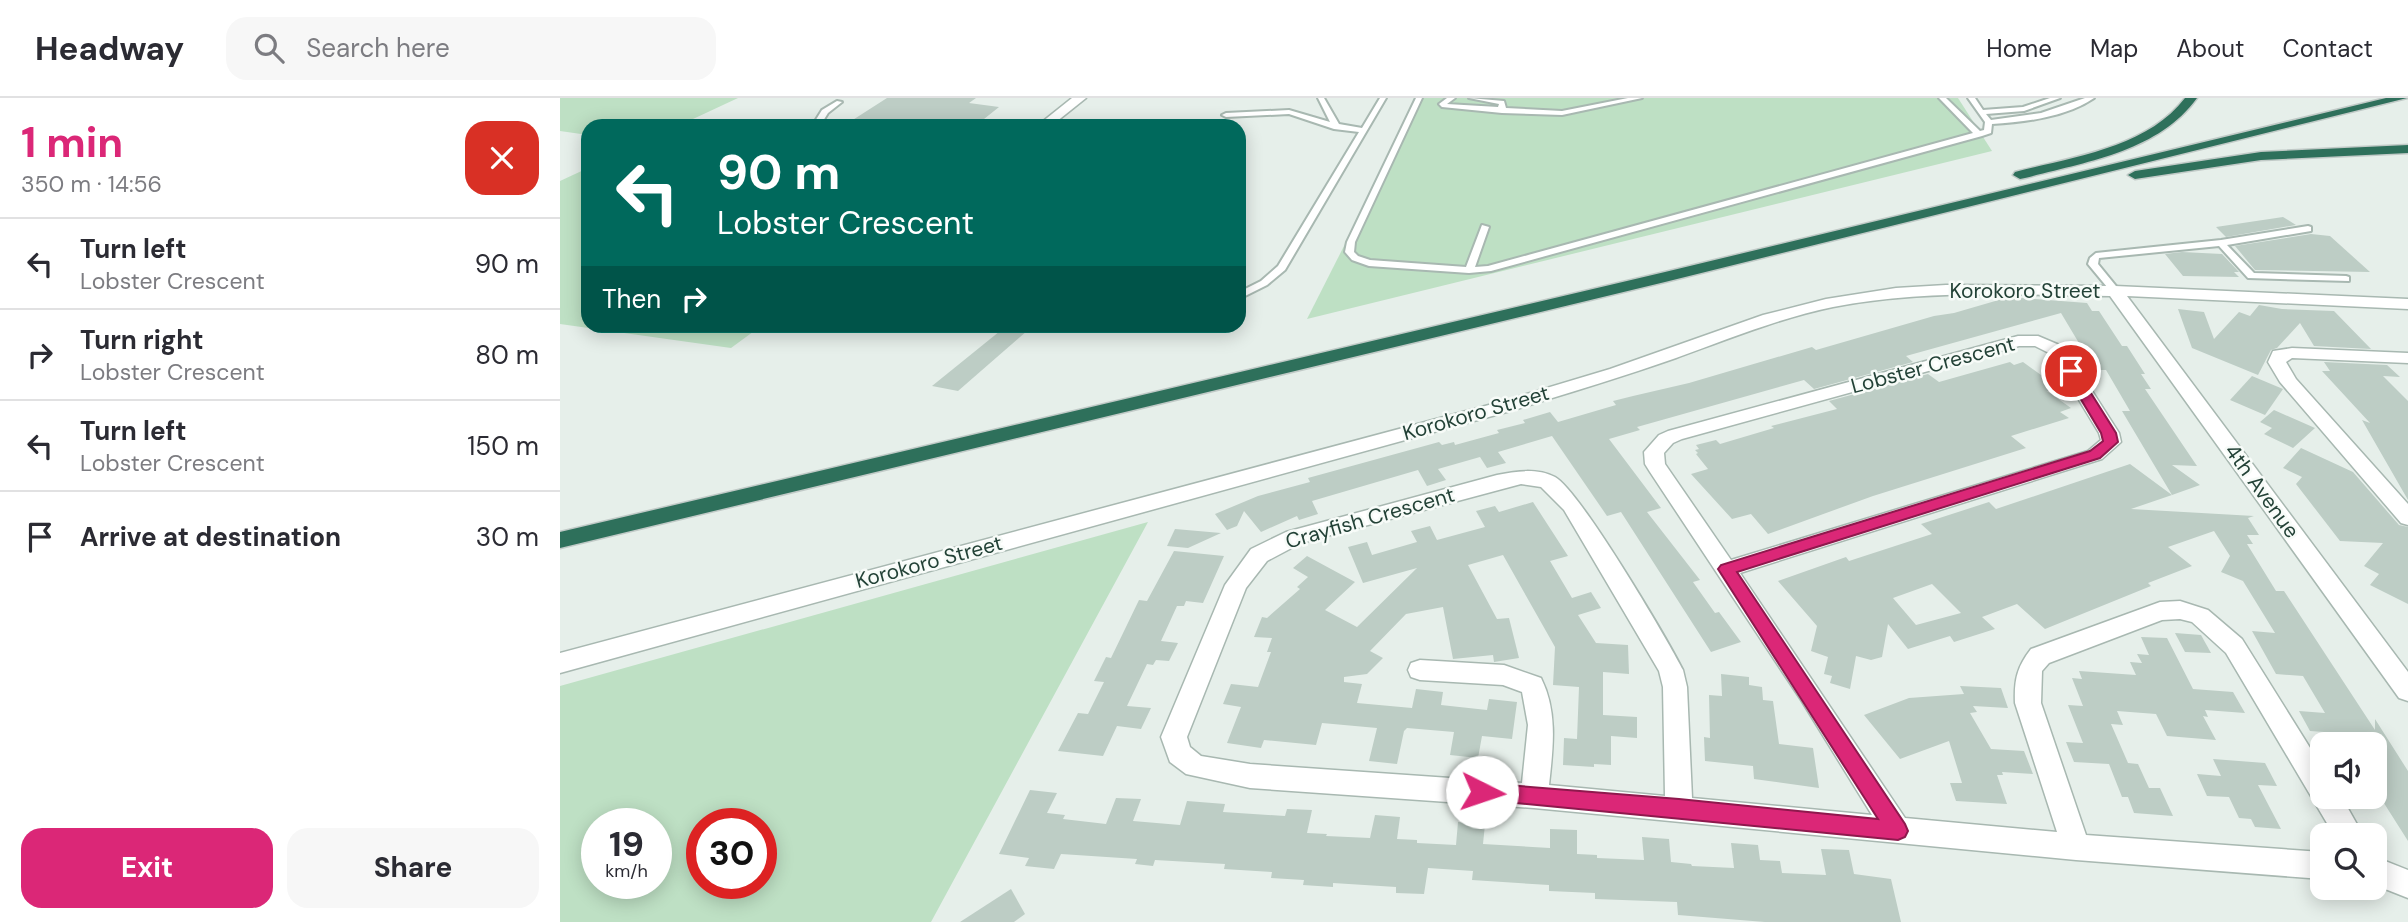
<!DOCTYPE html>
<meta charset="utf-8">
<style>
body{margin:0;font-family:"DM Sans",sans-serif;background:#f7f7f7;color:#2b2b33;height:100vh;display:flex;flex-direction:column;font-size:26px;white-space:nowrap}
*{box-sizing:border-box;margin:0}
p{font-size:23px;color:#7c7c81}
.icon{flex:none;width:38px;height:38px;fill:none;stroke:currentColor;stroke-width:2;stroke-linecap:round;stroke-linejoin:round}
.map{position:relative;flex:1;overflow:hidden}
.side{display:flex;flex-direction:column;background:#fff;width:560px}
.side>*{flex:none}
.banner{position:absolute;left:21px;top:21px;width:665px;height:214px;border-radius:21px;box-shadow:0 4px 18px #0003;background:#00695c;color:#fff;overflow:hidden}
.controls{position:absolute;left:1750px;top:634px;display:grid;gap:14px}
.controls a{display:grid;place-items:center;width:77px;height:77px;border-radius:14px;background:#fff;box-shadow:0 4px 18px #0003;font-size:35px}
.speed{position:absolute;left:21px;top:710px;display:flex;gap:14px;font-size:35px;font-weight:700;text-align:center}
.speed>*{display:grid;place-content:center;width:91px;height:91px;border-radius:50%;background:#fff;box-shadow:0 4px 18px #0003;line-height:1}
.speed small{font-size:18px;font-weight:400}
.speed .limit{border:10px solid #d22;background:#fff;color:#111}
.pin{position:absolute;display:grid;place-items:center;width:60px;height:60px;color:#fff;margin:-30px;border:4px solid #fff;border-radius:50%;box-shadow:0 2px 7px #0007}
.me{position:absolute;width:77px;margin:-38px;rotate:94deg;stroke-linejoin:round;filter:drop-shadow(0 0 5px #0008)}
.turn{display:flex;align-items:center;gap:24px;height:147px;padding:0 21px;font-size:32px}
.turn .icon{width:91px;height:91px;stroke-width:2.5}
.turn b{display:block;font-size:49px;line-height:60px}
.then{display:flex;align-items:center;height:66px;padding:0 21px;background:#0003;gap:14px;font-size:26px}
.round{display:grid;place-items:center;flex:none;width:74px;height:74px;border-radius:21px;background:#f7f7f7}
.head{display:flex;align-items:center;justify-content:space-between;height:119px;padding:0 21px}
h1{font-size:42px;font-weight:700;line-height:52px;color:#db2777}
.primary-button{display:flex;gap:14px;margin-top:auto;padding:14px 21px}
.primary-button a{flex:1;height:80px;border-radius:21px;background:#db2777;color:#fff;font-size:28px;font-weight:700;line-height:80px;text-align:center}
.primary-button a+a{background:#f7f7f7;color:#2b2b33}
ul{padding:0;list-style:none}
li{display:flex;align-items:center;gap:21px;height:91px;padding:0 21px;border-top:2px solid #e1e1e2}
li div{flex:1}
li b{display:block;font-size:26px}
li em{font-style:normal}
header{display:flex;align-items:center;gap:42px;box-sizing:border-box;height:98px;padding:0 35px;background:#fff;border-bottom:2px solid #e1e1e2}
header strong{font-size:33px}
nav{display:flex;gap:38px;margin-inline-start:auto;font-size:24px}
.search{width:490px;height:63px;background:#f7f7f7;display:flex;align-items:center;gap:18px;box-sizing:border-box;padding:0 24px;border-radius:21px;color:#7c7c81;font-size:26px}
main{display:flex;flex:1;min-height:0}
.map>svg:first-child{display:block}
.green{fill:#bee0c4;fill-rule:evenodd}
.building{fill:#bdcdc5;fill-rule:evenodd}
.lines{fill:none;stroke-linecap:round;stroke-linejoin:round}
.lane-casing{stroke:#a8b8b1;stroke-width:4}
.street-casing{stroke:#a8b8b1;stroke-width:3}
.highway-casing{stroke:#c1cac7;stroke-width:3}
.lane{fill:#fff;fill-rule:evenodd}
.street{fill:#fff;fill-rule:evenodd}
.highway{fill:#2e705b;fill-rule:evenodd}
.route{fill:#db2777;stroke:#8e194d;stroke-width:2}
.labels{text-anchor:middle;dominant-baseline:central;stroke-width:5;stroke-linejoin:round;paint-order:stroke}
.street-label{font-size:21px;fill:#234237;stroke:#f7fbf8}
</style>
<header>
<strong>Headway</strong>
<div class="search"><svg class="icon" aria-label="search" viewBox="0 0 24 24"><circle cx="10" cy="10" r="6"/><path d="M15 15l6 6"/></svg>Search here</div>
<nav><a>Home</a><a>Map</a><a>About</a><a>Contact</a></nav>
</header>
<main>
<section class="side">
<div class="head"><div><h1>1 min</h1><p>350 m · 14:56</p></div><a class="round" style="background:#d93025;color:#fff"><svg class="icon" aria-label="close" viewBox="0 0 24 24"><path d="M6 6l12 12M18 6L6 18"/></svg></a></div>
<ul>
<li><svg class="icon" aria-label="left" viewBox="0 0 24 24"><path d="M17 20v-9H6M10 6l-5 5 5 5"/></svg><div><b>Turn left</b><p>Lobster Crescent</p></div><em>90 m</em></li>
<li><svg class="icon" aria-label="right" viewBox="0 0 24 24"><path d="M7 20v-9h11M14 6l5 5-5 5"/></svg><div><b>Turn right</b><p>Lobster Crescent</p></div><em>80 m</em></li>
<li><svg class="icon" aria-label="left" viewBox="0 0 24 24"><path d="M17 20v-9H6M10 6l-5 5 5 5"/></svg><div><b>Turn left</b><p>Lobster Crescent</p></div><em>150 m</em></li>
<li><svg class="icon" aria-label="arrive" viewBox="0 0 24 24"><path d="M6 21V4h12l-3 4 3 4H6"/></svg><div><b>Arrive at destination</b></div><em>30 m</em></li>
</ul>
<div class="primary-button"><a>Exit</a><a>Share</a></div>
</section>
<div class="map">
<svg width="1848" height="824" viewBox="0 0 1848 824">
<rect width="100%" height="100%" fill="#e6efea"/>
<g class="green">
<polygon points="0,0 178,0 118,28 28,28 28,37 0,33"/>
<polygon points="859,0 1398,0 1432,53 747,221"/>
<polygon points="28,70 28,228 201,228 171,250 0,226 0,83"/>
<path d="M588,424L371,824H0V588ZM96,726V786H37V726ZM142,726H201V786H142Z"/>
</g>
<g class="building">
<polygon points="327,0 416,0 409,5 439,9 424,21 424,28 288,25"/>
<polygon points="1723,119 1736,127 1666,139 1656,129"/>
<polygon points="1751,136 1770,138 1810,174 1695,172 1675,148"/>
<polygon points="1622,154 1662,156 1679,174 1674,174 1679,179 1623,178 1605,156"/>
<polygon points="1449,199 1527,205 1532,213 1539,213 1562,248 1567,248 1585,276 1581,276 1591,291 1585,291 1637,368 1612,367 1640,387 1612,397 1562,313 1570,313 1546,272 1535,272 1501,215 1346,258 1353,264 1254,291 1244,282 1077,329 1080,332 1049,341 1101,410 1087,414 1140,482 1133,484 1155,515 1159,514 1181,544 1151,554 1061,414 1047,418 992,338 938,354 946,365 927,370 920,359 878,371 886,382 867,388 858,372 752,403 758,416 739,422 737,418 701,434 684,413 677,428 667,432 655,416 698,398 750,384 748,380 879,344 882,347 894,344 895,347 939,335 937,332 965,325 963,322 990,314 998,324 1056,307 1053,303 1073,298 1129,285 1252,249 1256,252 1374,218 1394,215"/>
<polygon points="1699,207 1722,211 1774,213 1811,251 1754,248 1740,225 1717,250 1711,252 1698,277 1632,250 1618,211 1644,214 1654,241 1679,214 1690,218"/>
<polygon points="445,229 467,233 398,293 372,288"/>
<polygon points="1450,264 1454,267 1463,264 1499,290 1487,293 1511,310 1500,314 1509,320 1451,338 1466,350 1313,398 1208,436 1191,416 1172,421 1131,376 1148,371 1136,356 1138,355 1135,352 1139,351 1136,347 1156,342 1160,346 1214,330 1211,328 1277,311 1269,303 1368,276 1379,284"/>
<polygon points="1764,264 1827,267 1840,279 1823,278 1848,303 1848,402 1802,322 1810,325 1762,273 1770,273"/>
<polygon points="1692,278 1723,291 1705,317 1670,302"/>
<polygon points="1714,312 1755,330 1733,350 1704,336 1712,330 1700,324"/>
<polygon points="1741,350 1793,374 1839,427 1848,429 1848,506 1810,487 1819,476 1804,468 1823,445 1780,443 1736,386 1742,379 1723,370"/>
<path d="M1570,366L1612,397L1571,411L1694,418L1688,420L1699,437H1687L1693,446H1687L1716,493H1724L1815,632V621L1848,673V743L1822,702L1815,701V646H1785L1778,635L1750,633L1739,613L1765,615L1743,578L1716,576L1692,533L1715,535L1683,483L1661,474L1670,458L1654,433L1608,449L1632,468L1588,485L1591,488L1485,531L1457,506L1422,519L1435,531L1394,544L1390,538L1348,551L1328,526L1322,559L1311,562L1296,558L1290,591L1270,585L1272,578L1264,576L1268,559L1251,553L1257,528L1218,483L1286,459L1289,463L1372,436L1361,426L1429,404L1436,411ZM1372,486L1401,515L1356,527L1333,500Z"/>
<polygon points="973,404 1008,458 990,463 1012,500 1031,494 1041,510 1018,517 1036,545 1068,547 1069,576 1043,574 1043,617 1077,619 1077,640 1051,638 1051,667 1034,666 1034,669 1003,667 1004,640 1017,641 1019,589 993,587 995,549 943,457 908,467 937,521 949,520 959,560 934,564 933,557 893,561 883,509 846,516 810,553 823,560 807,576 784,579 784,584 802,586 797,605 852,610 856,591 883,594 881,607 927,612 929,601 957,604 952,641 922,638 918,660 890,657 894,634 847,630 844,633 837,666 809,663 817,630 762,625 756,647 704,642 701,650 667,645 681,609 663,606 671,586 698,589 711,554 707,554 712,540 694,539 702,519 707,520 740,491 737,489 748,479 733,470 747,458 795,484 765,512 797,529 857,470 803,485 788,449 807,444 812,457 857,444 851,433 870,428 877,442 925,429 916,413 935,408 939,414"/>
<polygon points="615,431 661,435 628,450 607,448"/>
<polygon points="614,453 664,458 643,505 626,503 624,508 617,508 601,543 618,545 609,563 596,562 593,567 587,566 567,608 591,610 581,631 557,628 543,658 498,653 518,615 528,616 544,584 534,583 546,559 551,560 579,502 587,503"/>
<polygon points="1615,535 1641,537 1651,555 1625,554"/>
<polygon points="1581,539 1607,540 1633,591 1673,594 1685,615 1645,612 1648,619 1643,618 1656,642 1607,638 1596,616 1557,613 1563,627 1551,626 1568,665 1578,666 1589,690 1600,690 1613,718 1574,715 1568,699 1562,699 1549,666 1514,664 1506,644 1523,645 1508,607 1523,608 1512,580 1522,581 1519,573 1576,577 1570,564 1582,565 1577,556 1589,557"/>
<polygon points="1161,576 1189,579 1189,587 1202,589 1203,602 1213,603 1219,646 1253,650 1259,690 1194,681 1193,668 1145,663 1144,639 1150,640 1149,597 1162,598"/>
<polygon points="1400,588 1441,590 1448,610 1413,608 1417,614 1410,615 1431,651 1464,653 1473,676 1442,674 1443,677 1437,677 1447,706 1396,703 1390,685 1402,685 1389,643 1340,661 1304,617 1349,600 1404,596"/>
<polygon points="1653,661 1705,665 1717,688 1698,687 1721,731 1695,729 1691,721 1679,720 1669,699 1647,698 1637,676 1661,678"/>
<polygon points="470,692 497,695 487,715 505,717 503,721 546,726 556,700 581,701 573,723 620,727 627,703 665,706 663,714 725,718 727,711 752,712 747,735 767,736 766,738 810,740 815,717 840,719 837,741 857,742 857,745 896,747 898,724 925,726 923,746 990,750 990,731 1017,732 1017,756 1037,757 1037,760 1084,762 1082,739 1109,741 1111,764 1131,766 1132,768 1174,770 1171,745 1198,747 1200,762 1220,763 1222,775 1266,777 1261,751 1289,752 1294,776 1331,781 1341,824 1205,824 1118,817 1117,804 1035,801 1035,795 989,793 989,787 912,782 913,773 868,770 864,796 836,795 836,789 773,785 773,789 743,787 744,782 711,780 712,774 664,771 665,766 595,762 593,768 575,766 577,761 501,756 494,771 465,768 469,760 439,756"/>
<polygon points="451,791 465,816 454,824 400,824"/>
</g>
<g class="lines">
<g class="lane-casing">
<g id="lane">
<polygon points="758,0 764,0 779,26 802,30 820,0 826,0 725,172 707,187 679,201 679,194 701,183 718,168 799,34 774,31 729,16 666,19 662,17 666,15 729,12 770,24"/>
<path d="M856,0H862L795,144L794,154L798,158L810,162L906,169L922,127L929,129L915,169L928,168L1413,35L1379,0H1386L1420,33L1424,32L1425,24L1408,0H1415L1423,12L1463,9L1490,0H1500L1464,13L1426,16L1431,22L1481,15L1525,0H1534C1506,19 1466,24 1432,26L1431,35L1422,38L931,173L909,175L809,168L792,162L785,154L787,144Z"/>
<polygon points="887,0 895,0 887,6 938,9 939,6 909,0 944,3 946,10 1002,13 1068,0 1082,0 1002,17 942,15 882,9 879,6"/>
<polygon points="277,3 282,4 268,15 260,28 252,28 262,12"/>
<polygon points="1748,128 1751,129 1751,133 1667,147 1694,175 1786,178 1789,179 1789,183 1688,180 1659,148 1539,160 1538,166 1560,193 1555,196 1552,195 1528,166 1530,160 1536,155 1661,142"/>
<polygon points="506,228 543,228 541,230 524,233 508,230"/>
</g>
</g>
<g class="street-casing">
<g id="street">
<polygon points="512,0 526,0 491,28 477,28"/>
<path d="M1386,187L1555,188L1848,201V211L1567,198L1848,574V603L1839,600L1550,198C1459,197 1364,191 1273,209C1220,220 1168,241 1116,260C1062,279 1008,295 954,312L0,575V555L940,304L1050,271L1203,217L1266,201L1336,190Z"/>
<path d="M1458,238H1478L1504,249L1559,335L1561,344L1542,361L1180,475L1345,720L1497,734L1455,605C1454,582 1457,569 1471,551L1600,504L1620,503L1648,512L1682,541L1762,669V698H1781L1803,737H1774L1666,555L1632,524L1620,521L1602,522L1489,565L1482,573L1481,605L1526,737L1762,754V781L1516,762L974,710L690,690L626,676L610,664L601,639L665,487L691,451L726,434L937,377C956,373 977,370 995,379C1020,393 1106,539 1123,572L1127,589L1132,700L1312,717L1241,602L1090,374L1085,366L1084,354L1099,337L1108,333ZM1459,248H1475L1491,256L1539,335L1541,342L1528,353L1171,462L1105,366L1104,355L1113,345L1122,341ZM961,386L981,389L1004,412L1099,573L1103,589L1105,698L989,687C993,650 998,614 981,580L944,567L860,562L851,565L848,572L851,579L860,582L943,587L962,594L968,627L962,685L690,666L641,658L630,649L627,639L686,490L707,463L741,445Z"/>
<polygon points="1732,250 1848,255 1848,265 1732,260 1726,264 1736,281 1848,406 1848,427 1841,425 1720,284 1708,264 1713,253"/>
<polygon points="1815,759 1848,772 1848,800 1815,787"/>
</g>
</g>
<g class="highway-casing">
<g id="highway">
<path d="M1625,0H1637C1598,54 1525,64 1465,80L1460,81L1453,77L1455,74C1512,59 1587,50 1625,0Z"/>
<polygon points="1826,0 1847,0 1105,184 0,450 0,434 1105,174"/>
<polygon points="1848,47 1848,55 1701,62 1575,81 1568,77 1575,73 1701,54"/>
</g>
</g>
<use href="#lane" class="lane"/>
<use href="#street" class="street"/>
<use href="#highway" class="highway"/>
</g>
<polygon class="route" points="1511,269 1517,273 1556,335 1558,344 1540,360 1177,474 1345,726 1348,733 1345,739 1338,742 915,701 912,694 915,688 922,685 1119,701 1318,721 1158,471 1161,467 1530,353 1543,343 1541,335 1504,273"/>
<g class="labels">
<g class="street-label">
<text x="1465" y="193">Korokoro Street</text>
<text transform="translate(1373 267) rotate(-15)">Lobster Crescent</text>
<text transform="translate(916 315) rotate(-16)">Korokoro Street</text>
<text transform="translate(1702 393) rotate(54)">4th Avenue</text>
<text transform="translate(810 420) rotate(-16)">Crayfish Crescent</text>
<text transform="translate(369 464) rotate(-15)">Korokoro Street</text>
</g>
</g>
</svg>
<div class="controls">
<a><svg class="icon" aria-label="sound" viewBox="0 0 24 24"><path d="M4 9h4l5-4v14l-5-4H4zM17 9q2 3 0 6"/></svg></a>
<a><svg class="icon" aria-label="search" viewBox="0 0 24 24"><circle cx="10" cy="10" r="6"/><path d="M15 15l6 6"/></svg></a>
</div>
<div class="speed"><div>19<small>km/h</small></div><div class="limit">30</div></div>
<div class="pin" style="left:1511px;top:273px;background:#d93025"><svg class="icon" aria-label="arrive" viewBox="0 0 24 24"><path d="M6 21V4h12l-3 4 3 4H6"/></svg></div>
<svg class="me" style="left:922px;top:694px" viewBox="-20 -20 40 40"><circle r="19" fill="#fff"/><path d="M0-13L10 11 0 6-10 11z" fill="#db2777"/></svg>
<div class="banner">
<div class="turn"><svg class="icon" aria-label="left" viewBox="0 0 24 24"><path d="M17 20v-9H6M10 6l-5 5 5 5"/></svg><div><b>90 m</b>Lobster Crescent</div></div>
<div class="then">Then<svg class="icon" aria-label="right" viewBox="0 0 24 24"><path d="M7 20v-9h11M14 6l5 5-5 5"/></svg></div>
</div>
</div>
</main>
